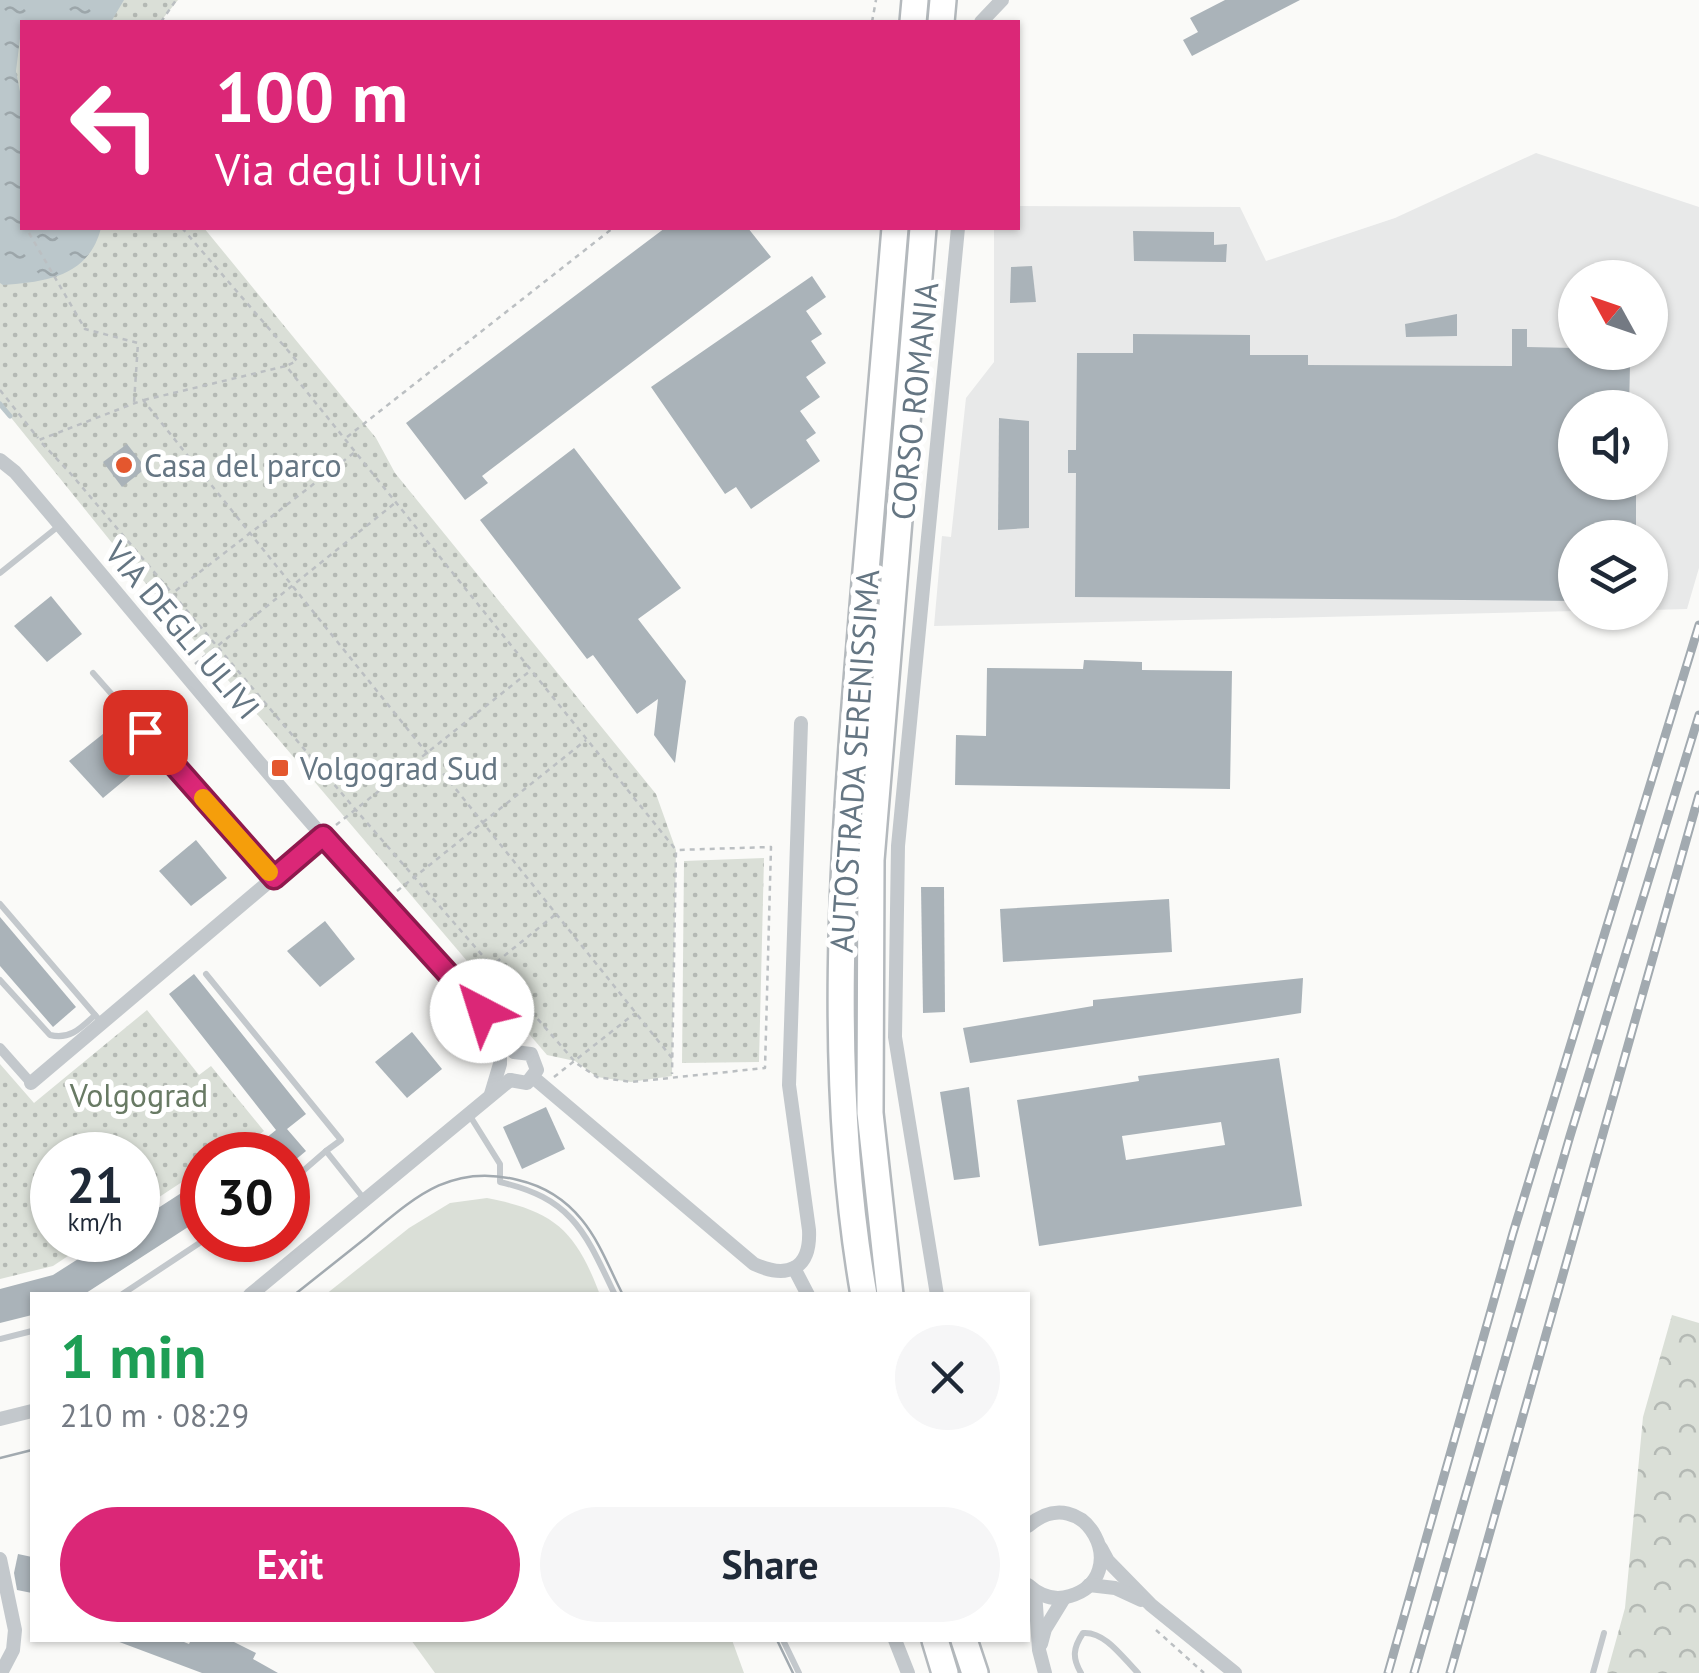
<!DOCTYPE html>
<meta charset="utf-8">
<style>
body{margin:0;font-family:"PT Sans",sans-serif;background:#f6f6f7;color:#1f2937;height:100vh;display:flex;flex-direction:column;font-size:38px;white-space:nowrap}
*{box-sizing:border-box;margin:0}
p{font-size:32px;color:#747a83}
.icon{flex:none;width:55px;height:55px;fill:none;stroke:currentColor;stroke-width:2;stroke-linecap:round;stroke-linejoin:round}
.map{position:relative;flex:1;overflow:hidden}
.details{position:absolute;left:30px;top:1292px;width:1000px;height:350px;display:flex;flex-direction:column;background:#fff;border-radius:0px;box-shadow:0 2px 8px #0004}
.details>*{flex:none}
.banner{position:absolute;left:20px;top:20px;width:1000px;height:210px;border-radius:0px;box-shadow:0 2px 8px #0004;background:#db2777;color:#fff;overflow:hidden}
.needle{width:65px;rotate:310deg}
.tools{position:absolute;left:1558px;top:260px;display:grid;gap:20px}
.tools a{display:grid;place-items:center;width:110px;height:110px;border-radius:50%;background:#fff;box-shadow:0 2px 8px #0004;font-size:50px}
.speed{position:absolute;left:30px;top:1132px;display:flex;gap:20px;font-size:50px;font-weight:700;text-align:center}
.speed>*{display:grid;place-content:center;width:130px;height:130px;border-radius:50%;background:#fff;box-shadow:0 2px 8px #0004;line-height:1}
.speed small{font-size:25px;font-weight:400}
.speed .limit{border:15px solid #d22;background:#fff;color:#111}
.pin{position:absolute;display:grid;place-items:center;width:85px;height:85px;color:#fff;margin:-42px;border-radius:20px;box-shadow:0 5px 15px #0006}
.me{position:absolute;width:110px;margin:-55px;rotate:320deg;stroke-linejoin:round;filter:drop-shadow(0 0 8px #0008)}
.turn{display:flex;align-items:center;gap:35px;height:210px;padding:0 30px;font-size:45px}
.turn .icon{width:130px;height:130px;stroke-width:2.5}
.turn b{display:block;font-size:70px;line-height:85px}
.round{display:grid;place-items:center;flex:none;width:105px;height:105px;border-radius:52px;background:#f6f6f7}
.summary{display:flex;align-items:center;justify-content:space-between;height:170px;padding:0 30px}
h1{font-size:60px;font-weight:700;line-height:75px;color:#1e9e55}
.cta{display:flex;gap:20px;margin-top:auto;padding:20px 30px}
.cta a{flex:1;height:115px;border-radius:60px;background:#db2777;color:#fff;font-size:40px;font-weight:700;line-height:115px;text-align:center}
.cta a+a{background:#f6f6f7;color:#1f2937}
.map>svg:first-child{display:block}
.built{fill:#e8e9e9;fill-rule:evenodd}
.grass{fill:#dadfd7}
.forest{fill:url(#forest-crowns)}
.park{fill:url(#park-dots)}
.water{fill:url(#water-ripples)}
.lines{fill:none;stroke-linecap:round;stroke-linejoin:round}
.stream{stroke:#bbc7cb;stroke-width:5}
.building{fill:#aab3b9;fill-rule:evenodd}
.motorway-casing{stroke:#b4b9bd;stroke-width:30}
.path{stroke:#bbbfc2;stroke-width:2.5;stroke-dasharray:5 5;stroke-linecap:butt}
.service{stroke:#c3c8cc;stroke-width:6}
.pedestrian{stroke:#c3c8cc;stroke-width:10}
.minor{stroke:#c3c8cc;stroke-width:14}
.motorway{stroke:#fff;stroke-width:25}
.tram{stroke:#a2aab0;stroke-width:2.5}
.rail-casing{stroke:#a2aab0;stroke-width:9}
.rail{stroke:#fff;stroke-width:5;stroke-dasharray:15;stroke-linecap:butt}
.route-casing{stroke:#8e194d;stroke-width:25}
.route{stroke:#db2777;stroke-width:18}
.slow{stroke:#f59e0b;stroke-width:18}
.poi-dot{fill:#e4572e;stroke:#fff;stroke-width:4}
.labels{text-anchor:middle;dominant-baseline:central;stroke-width:10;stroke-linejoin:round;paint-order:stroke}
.street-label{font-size:32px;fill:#657683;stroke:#fff}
.poi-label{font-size:32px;fill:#657683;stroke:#fff;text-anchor:start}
.park-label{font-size:32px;fill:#687a64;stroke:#fff}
</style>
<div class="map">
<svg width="1699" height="1673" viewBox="0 0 1699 1673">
<defs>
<pattern id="forest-crowns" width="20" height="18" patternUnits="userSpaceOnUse" patternTransform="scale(2.5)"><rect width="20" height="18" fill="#dadfd7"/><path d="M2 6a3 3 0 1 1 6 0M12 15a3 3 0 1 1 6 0" fill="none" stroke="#b4b9b4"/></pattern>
<pattern id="park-dots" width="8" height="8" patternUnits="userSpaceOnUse" patternTransform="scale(2.5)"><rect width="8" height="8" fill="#dadfd7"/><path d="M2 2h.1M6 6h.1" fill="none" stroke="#b4b9b4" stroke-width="1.8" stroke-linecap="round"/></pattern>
<pattern id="water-ripples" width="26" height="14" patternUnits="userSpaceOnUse" patternTransform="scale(2.5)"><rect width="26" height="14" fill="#bbc7cb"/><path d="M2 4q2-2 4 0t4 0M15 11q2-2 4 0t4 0" fill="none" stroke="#9ca6aa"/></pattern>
</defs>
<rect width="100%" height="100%" fill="#fafaf8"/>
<path class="built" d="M1536,153L1699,207V568L1687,609L1650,610V538H1575V611L934,626L942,536L951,537L966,398L994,362V228H1018V206L1240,207L1266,261L1395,218ZM1575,278H1650V352H1575ZM1575,408H1650V482H1575Z"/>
<g class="grass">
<path d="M487,1198C555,1211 576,1231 600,1295H325L409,1228L450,1203Z"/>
<polygon points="411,1640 732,1640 744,1673 435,1673"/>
</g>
<polygon class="forest" points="1672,1315 1699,1323 1699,1673 1607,1673 1625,1608 1643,1417"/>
<g class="park">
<polygon points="0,0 178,0 160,22 22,22 22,228 204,228 376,438 395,473 656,794 676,850 672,1076 631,1082 597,1077 575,1061 547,1055 125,559 0,404"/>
<polygon points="764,858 759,1062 682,1063 684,861"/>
<polygon points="147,1010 199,1075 211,1066 264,1131 233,1155 202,1155 202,1176 182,1182 138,1211 138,1155 52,1155 52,1240 92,1240 53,1266 0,1279 0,1064 34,1103"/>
</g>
<path class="water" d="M0,0H124L111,22H22L16,71L22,102V228H101C89,276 47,282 3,285L0,283Z"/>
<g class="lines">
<polyline class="stream" points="0,404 10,416"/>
</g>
<g class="building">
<polygon points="1225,0 1300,0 1192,56 1183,40 1198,32 1190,18"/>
<polygon points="665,228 748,228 771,257 482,476 488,483 465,500 406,423"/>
<polygon points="1133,231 1214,232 1214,245 1227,244 1226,262 1134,261"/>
<polygon points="1032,266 1036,302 1010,303 1011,267"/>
<polygon points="812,276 826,297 806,311 822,334 811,341 826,363 806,377 820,397 800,411 816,433 806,440 820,461 751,509 736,487 725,494 651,387"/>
<polygon points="1457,314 1457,336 1406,337 1405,324"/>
<polygon points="1512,329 1527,329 1527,347 1575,348 1575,352 1601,352 1601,366 1630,366 1629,408 1575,408 1575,482 1629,482 1629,490 1636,490 1636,538 1575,538 1575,601 1075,597 1076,473 1068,473 1068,450 1076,450 1077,353 1133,353 1133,334 1250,335 1250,355 1308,355 1308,365 1512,366"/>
<polygon points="999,418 1029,421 1029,528 998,530"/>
<polygon points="127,444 146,468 122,487 103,462"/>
<polygon points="574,448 681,588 638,619 686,681 675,763 654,735 658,699 637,714 593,655 587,659 480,520"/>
<polygon points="51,596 82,634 47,662 14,626"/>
<polygon points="1084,660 1142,662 1142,670 1232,671 1230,789 955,785 956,735 986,736 987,668 1083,669"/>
<polygon points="108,730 139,768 103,798 69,761"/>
<polygon points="196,840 227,878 191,906 159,871"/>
<polygon points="921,887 944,887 945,1012 923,1013"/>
<polygon points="1169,899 1172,952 1003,962 1000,909"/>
<polygon points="0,917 76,1007 53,1027 0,966"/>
<polygon points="325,921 355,959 320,987 287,951"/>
<polygon points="194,974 306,1114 287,1129 306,1151 288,1166 288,1155 245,1155 276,1130 169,994"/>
<polygon points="1303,978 1301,1013 970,1063 963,1028 1093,1006 1093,1000"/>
<polygon points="412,1032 442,1069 407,1098 375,1062"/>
<path d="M1279,1058L1302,1206L1039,1246L1017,1100L1139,1081L1138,1076ZM1221,1122L1225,1145L1126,1160L1122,1136Z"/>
<polygon points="969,1087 980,1177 954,1180 940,1092"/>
<polygon points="546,1107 565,1149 522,1169 503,1127"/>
<polygon points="189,1188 196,1195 202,1190 202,1218 83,1295 32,1295 32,1315 0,1323 0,1289 53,1275 108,1240 138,1240 138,1221"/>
<polygon points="18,1554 32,1557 32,1593 17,1590 14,1573"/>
<polygon points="114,1640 179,1640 189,1644 191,1640 230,1640 256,1653 253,1659 278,1673 202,1673"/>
</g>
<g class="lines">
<g class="motorway-casing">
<g id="motorway">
<polyline points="913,22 915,0"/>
<polyline points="941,22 943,0"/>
<path d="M864,1295C827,1084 842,856 860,644C871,505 883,366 895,228"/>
<polyline points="890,1295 870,1113 871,860 923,228"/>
<polyline points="935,1640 945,1673"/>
<polyline points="964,1640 975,1673"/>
</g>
</g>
<g class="path">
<polyline points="161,22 176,0"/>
<polyline points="872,22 876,0"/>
<polyline points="182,228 297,361 286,366"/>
<polyline points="29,233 85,329 138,343 134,403"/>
<polyline points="0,390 38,438"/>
<polyline points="144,400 286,366 676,850 672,1074"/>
<polyline points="347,437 613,228"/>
<polyline points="152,609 355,452"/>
<polyline points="195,664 395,503"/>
<polyline points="336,825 530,671"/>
<polyline points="397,891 586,740"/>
<polyline points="473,981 556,914"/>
<polyline points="672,1058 143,400 39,440 71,474 355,809 576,1063 597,1077 631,1082 765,1068 771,847 676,850"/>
<polyline points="554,1077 634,1014"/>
<polyline points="1156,1630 1204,1673"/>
</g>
<g class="service">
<polyline points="0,573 60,525"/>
<polyline points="93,673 273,877"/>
<polyline points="0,904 102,1023"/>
<polyline points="206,974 341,1140 326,1151 365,1200"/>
<path d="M0,980L50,1035C70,1040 81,1028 95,1015"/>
<path d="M470,1116L500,1164V1182C573,1199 585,1232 615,1295"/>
<polyline points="288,1184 326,1151"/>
<polyline points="121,1295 204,1240 223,1240"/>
<polyline points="0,1339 32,1331"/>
<polyline points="783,1640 799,1673"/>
<path d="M1081,1673C1072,1658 1073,1648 1083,1633C1105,1631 1123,1658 1138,1673"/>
<polyline points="1593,1673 1604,1633"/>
</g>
<polyline class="pedestrian" points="0,1048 31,1083"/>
<g class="minor">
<polyline points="981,22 1002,0"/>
<path d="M0,460L15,472C115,589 212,709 313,825C380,901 452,972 514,1052"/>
<path d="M534,1078L754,1264C787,1279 811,1270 809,1230L789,1085L801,723"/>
<polyline points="510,1080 527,1083 537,1070 531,1054 514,1052"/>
<polyline points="31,1083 323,836"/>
<polyline points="491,1094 500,1064 500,1034"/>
<polyline points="794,1268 808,1295"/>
<polyline points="250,1295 510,1080"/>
<polyline points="937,1295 895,1037 898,846 958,228"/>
<polyline points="0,1419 32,1411"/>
<path d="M1028,1526C1085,1477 1135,1577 1070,1596C1054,1601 1040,1596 1028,1585"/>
<polyline points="1101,1548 1108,1561 1151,1605 1235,1673"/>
<polyline points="0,1559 15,1630 13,1650 1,1673"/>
<polyline points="1089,1585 1115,1588 1141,1600"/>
<polyline points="1035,1591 1039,1650 1045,1673"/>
<polyline points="895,1640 908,1673"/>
<polyline points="1041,1644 1045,1629 1064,1598"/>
</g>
<use href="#motorway" class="motorway"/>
<g class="tram">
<path d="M294,1295C318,1276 343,1256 367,1237C415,1197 451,1163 518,1180C544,1186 565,1199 582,1220C600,1242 610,1270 623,1295"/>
<polyline points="0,1458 32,1450"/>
<polyline points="777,1640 793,1673"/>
</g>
<g class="rail-casing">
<g id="rail">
<polyline points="1388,1673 1513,1233 1699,625"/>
<polyline points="1414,1673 1570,1136 1699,715"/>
<polyline points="1450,1673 1699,795"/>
</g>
</g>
<use href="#rail" class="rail"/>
</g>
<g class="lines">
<g class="route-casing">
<polyline id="route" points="145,732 274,878 323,836 482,1011"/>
</g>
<use href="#route" class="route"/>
<polyline class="slow" points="203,798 269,872"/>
</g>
<g class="poi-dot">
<circle cx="124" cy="465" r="10"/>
<rect x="270" y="758" width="20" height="20" rx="5"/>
</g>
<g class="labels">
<g class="street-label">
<text transform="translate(914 401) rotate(-84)">CORSO ROMANIA</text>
<text transform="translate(183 630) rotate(50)">VIA DEGLI ULIVI</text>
<text transform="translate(854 761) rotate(-86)">AUTOSTRADA SERENISSIMA</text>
</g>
<g class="poi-label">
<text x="144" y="465">Casa del parco</text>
<text x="300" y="768">Volgograd Sud</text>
</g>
<g class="park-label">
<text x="139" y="1095">Volgograd</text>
</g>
</g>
</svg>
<div class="tools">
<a><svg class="needle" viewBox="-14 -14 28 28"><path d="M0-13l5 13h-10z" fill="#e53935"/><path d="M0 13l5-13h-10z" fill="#747a83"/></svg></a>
<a><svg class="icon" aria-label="sound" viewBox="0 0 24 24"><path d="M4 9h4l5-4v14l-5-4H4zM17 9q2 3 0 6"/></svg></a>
<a><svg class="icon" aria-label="layers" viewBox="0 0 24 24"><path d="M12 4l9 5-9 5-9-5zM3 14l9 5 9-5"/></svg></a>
</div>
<div class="speed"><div>21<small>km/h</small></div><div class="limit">30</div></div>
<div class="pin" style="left:145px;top:732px;background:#d93025"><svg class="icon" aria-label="arrive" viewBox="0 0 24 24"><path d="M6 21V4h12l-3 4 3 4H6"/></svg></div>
<svg class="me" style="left:482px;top:1011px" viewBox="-20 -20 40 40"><circle r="19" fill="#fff"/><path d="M0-13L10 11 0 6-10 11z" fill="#db2777"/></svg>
<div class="banner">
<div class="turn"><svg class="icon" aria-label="left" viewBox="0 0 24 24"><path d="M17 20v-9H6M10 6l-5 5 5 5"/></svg><div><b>100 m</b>Via degli Ulivi</div></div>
</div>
<section class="details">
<div class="summary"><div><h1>1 min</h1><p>210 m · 08:29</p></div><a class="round"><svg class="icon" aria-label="close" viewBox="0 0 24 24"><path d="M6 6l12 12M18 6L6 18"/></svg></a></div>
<div class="cta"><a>Exit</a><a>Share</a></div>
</section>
</div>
